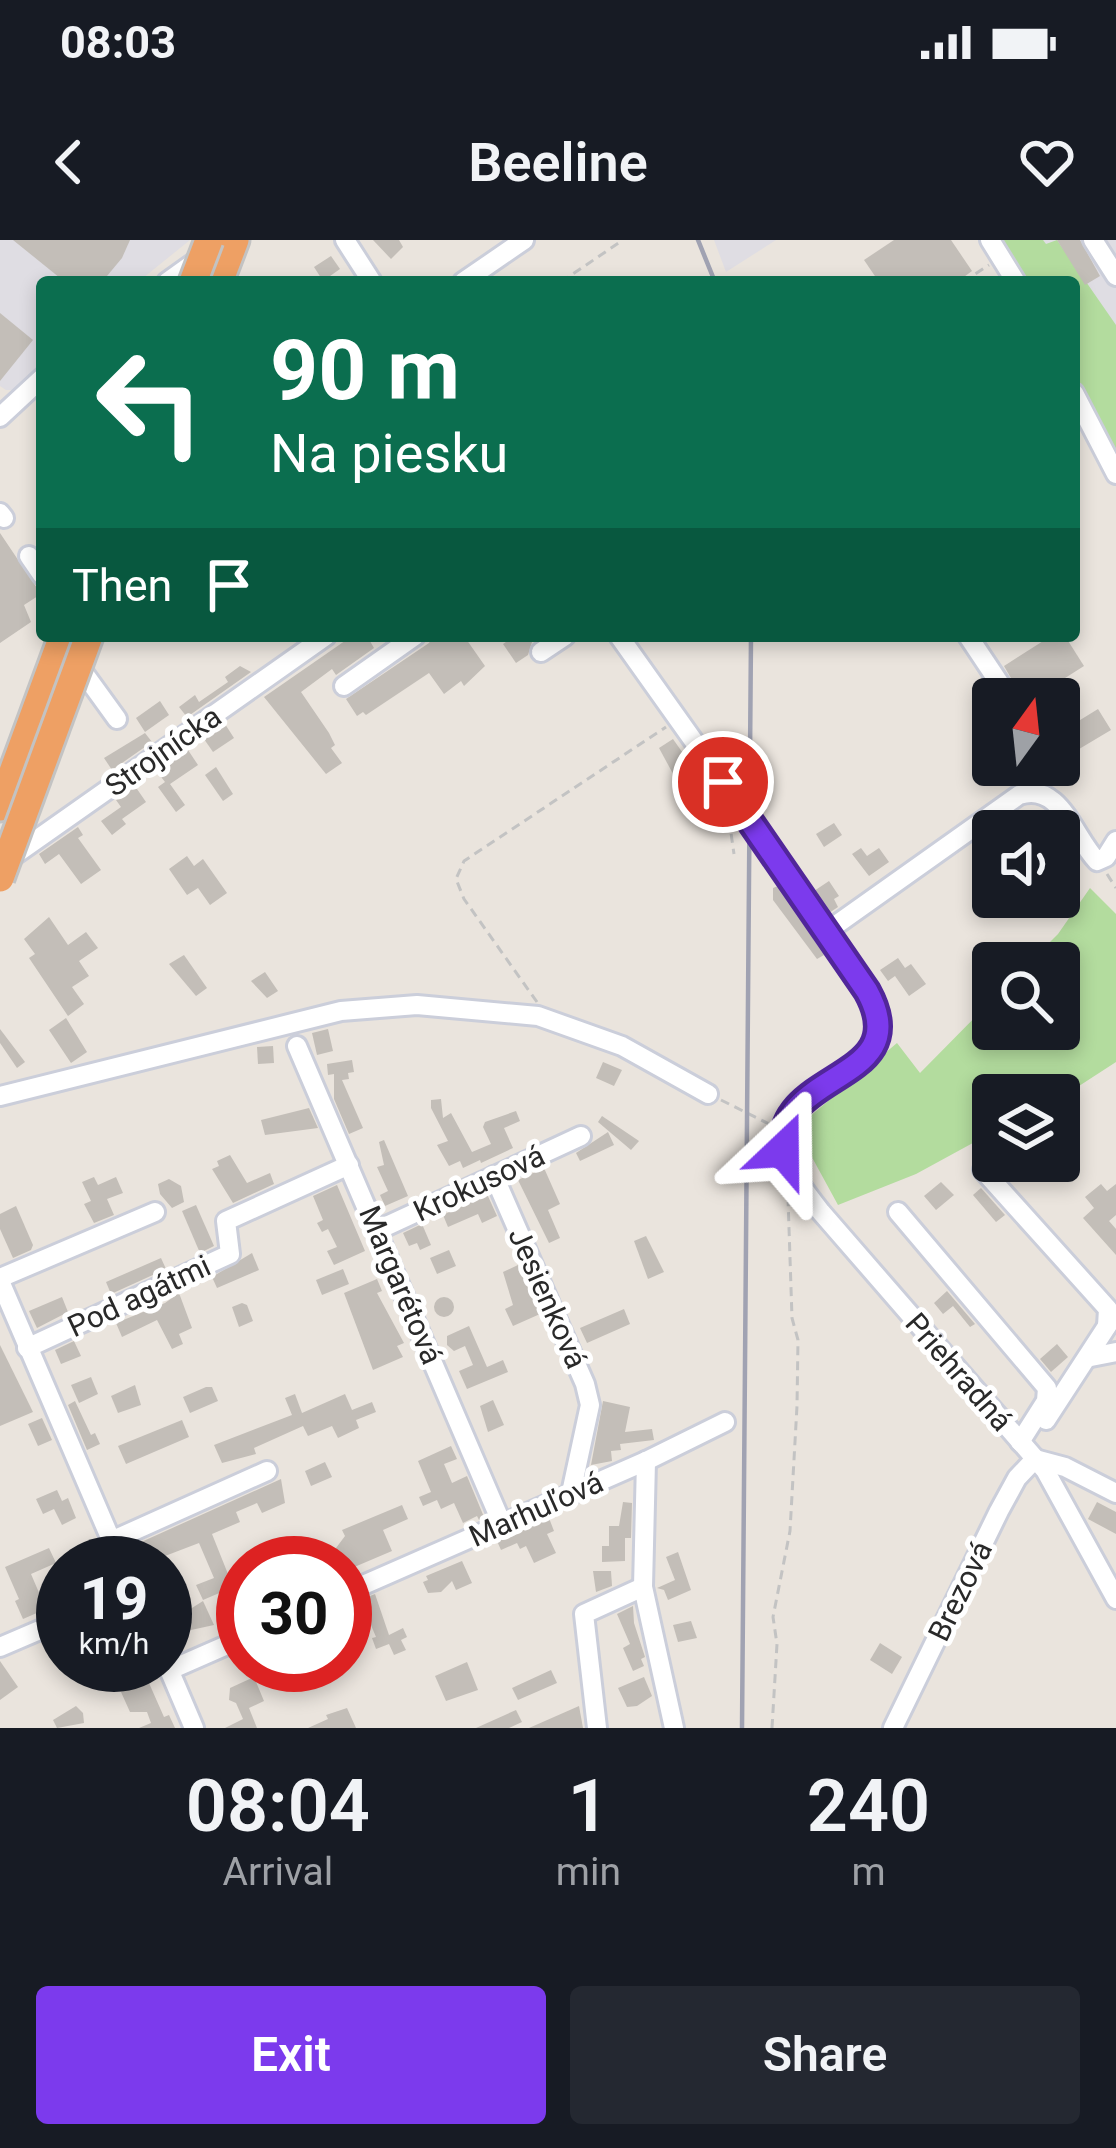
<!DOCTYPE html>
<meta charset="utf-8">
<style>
body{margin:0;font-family:Roboto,sans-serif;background:#242831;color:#f1f3f6;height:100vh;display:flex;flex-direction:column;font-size:45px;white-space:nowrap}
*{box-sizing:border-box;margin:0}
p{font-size:39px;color:#9ea1a6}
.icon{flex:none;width:66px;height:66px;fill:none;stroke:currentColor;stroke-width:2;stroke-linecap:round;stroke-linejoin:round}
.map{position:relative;height:1488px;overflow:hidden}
.drawer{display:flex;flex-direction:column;background:#171b24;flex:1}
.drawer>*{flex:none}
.hud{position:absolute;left:36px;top:36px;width:1044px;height:366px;border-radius:12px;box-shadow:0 6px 18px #0003;background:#0b6e4f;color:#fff;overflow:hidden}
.needle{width:78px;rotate:15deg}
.controls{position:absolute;left:972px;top:438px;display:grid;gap:24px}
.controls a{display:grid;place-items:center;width:108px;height:108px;border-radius:12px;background:#171b24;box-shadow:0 6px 18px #0003;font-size:60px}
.speed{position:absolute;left:36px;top:1296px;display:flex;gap:24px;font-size:60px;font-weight:700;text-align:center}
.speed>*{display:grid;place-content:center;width:156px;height:156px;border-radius:50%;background:#171b24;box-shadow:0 6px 18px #0003;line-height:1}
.speed small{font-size:30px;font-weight:400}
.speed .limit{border:18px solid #d22;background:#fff;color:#111}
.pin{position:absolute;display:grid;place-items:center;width:102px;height:102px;color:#fff;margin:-51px;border:6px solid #fff;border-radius:50%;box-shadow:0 3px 12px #0007}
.me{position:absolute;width:132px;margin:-66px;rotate:23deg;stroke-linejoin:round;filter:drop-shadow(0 0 9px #0008)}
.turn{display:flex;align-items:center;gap:42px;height:252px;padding:0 36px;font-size:54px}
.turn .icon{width:156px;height:156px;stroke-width:2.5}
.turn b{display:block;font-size:84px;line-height:102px}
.then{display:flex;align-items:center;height:114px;padding:0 36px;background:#0003;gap:24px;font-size:45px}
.eta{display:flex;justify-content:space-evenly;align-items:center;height:204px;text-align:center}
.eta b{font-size:72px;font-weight:600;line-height:84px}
.action{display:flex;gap:24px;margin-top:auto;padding:24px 36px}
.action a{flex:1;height:138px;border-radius:12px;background:#7c3aed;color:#fff;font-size:48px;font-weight:600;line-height:138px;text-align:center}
.action a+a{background:#242831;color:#f1f3f6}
.status{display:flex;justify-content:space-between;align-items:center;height:84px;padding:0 60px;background:#171b24;direction:ltr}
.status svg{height:33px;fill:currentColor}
header{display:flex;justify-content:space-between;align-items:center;height:156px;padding:0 36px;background:#171b24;font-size:54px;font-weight:600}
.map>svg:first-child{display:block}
.industrial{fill:#dfdde3}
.green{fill:#b3dc9e}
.building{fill:#c3beb8}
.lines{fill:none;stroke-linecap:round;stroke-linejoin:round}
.minor-casing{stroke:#cbceda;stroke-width:24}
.highway-casing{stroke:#c3c3c3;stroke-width:33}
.path{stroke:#c3c3c3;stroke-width:3;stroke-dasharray:9 6;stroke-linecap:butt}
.minor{stroke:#fff;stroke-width:18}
.highway{stroke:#eea064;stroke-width:27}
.rail{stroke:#a0a2b2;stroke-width:4.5}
.highway-bridge-casing{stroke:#c3c3c3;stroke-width:33;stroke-linecap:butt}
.highway-bridge{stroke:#eea064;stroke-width:27}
.route-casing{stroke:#51269a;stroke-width:30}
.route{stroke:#7c3aed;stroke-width:21}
.labels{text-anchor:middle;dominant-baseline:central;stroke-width:10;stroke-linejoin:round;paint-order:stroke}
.street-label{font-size:30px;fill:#292929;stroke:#fff}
</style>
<div class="status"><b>08:03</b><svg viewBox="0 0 49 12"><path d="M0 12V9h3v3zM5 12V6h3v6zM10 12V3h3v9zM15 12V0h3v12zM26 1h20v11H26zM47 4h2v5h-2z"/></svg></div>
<header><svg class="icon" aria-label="back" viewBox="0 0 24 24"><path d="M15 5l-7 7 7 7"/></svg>Beeline<svg class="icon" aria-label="heart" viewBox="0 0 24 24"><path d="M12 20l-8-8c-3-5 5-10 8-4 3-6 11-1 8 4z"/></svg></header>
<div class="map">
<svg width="1116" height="1488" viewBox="0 0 1116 1488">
<rect width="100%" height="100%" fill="#eae4dd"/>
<g class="industrial">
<polygon points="0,0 190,0 138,42 42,42 42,126 15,150 6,150 0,146"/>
<polygon points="714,0 776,0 726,32"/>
<polygon points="1014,0 1116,0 1116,85 1074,50 1074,42"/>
</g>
<g class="green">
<polygon points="1000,0 1043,0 1046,4 1057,0 1116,85 1116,218 1074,137 1074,42 1024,42"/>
<polygon points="1090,648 1116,674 1116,822 1059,859 1059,855 993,855 993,892 916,934 838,965 796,888 897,803 920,833 993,759 993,789 1059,789 1059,723 1029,723 1058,694"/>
</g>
<g class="building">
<polygon points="13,0 130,0 122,18 102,42 65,42"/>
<polygon points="373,0 399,0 403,7 391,19"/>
<polygon points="894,0 951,0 972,31 957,42 879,42 864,20"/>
<polygon points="1057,0 1080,0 1100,36 1085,45"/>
<polygon points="331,16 340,29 323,41 314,27"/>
<polygon points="0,73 33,100 0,141"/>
<polygon points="0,293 41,354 24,365 31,382 0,403"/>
<polygon points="352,396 367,396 374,408 336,435 332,429 301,452 329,493 335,505 331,508 342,523 326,534 264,457"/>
<polygon points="433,396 464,396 485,426 464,446 461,441 444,454 429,433 366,475 363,472 357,476 346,459 429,403"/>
<polygon points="515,396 527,396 532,402 528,415 516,423 503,404"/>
<polygon points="1051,396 1065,396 1084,426 1032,459 1023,459 1004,426"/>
<polygon points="240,426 251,432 187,477 179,467 195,455 199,462 228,442 225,437"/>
<polygon points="160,461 169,475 145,492 136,478"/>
<polygon points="1098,469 1111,490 1059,521 1059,508 1065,505 1059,493"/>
<polygon points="225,484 234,498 213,512 204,499"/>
<polygon points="145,493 152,502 112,530 104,518"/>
<polygon points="673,499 694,529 678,543 659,508"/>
<polygon points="188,510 198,525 170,544 185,565 176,572 158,547 165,542 158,533"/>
<polygon points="216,527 233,554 223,561 205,535"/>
<polygon points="132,549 137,549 146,562 122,579 126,584 112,595 101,581 121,567 116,560"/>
<polygon points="834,583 842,595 824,607 816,594"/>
<polygon points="78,587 83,595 78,598 101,630 81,644 59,614 45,624 39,614"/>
<polygon points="861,608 867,616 879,608 889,622 869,636 852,614"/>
<polygon points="187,616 194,626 203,619 227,653 210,665 198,648 187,655 169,629"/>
<polygon points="829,641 839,656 834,659 838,667 829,673 814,651"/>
<polygon points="778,646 824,715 817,719 773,660 773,648"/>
<polygon points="49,677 68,705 86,692 98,708 79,721 89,736 72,747 84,764 68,776 29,718 35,714 24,699"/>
<polygon points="184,715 207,748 196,756 169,724"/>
<polygon points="898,718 905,728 911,724 926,744 909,756 895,736 888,741 880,730"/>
<polygon points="265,732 278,751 267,758 251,741"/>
<polygon points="66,778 87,812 71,823 49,790"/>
<polygon points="0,789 25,822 17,828 0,803"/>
<polygon points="328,789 333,811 317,815 312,793"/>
<polygon points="273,806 274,823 258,824 257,807"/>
<polygon points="352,820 354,832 348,833 349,839 342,840 363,888 349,894 334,859 334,834 328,835 327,824"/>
<polygon points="603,822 622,830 614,846 596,838"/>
<polygon points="441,859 443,878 451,873 472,912 491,904 483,887 485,882 516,871 520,881 504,888 513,908 481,923 480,920 463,928 460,921 449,926 437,905 448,901 431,868 431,860"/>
<polygon points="309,868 318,888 265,895 261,880"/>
<polygon points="602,876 639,901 631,910 598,882"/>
<polygon points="608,892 614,905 580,921 576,913"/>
<polygon points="384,900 408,956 385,966 380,955 388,951 377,927 384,925 379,902"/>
<polygon points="230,915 247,943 270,933 274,944 233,963 212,929 219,926 217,921"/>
<polygon points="544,928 560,964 548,970 560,998 549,1003 518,940"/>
<polygon points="94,937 98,945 116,937 123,953 107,959 114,975 94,983 84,964 91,961 82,942"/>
<polygon points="169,939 181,946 184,962 172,968 160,954 158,944"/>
<polygon points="941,942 954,955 936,970 924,956"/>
<polygon points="1101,944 1107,951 1116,944 1116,975 1109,981 1116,989 1116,1015 1083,978 1094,968 1085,957"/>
<polygon points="337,945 365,1011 334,1025 327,1011 337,1007 328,989 322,992 317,983 323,980 313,956"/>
<polygon points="981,948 1005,975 996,982 973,955"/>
<polygon points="487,954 497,976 482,983 478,974 448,987 443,975"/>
<polygon points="196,965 214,1006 200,1013 182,971"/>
<polygon points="16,966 33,1005 31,1010 13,1018 0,989 0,974"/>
<polygon points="422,984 431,1005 420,1010 417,1003 409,1006 403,993"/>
<polygon points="646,996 664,1032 648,1039 634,1001"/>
<polygon points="449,1010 456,1026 437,1034 430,1018"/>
<polygon points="252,1013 259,1030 217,1048 212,1037"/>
<polygon points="161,1018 166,1029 111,1054 106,1042"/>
<polygon points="518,1025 540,1074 513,1086 505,1069 513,1065 503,1032"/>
<polygon points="343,1029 349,1044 322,1055 316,1040"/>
<polygon points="377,1039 382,1051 377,1053 404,1103 397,1106 403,1117 373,1130 344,1053"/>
<polygon points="947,1051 975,1084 970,1087 953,1066 943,1074 934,1063"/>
<polygon points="179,1053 192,1088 179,1094 183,1104 172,1109 157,1080 122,1097 116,1083 165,1063"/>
<polygon points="62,1057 68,1072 37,1088 29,1071"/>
<circle cx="444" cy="1067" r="10"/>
<polygon points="242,1063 247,1065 253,1081 239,1087 232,1067"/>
<polygon points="624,1069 630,1084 587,1103 580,1088"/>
<polygon points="469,1086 487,1127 503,1120 508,1132 467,1149 459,1131 473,1125 465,1106 454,1111 447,1105 447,1096"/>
<polygon points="74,1101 81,1116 61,1124 55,1110"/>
<polygon points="1057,1104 1068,1117 1051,1132 1040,1119"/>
<polygon points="0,1105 33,1172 0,1186"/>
<polygon points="91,1137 98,1154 79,1163 71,1145"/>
<polygon points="135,1145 141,1165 118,1173 111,1156"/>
<polygon points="206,1147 212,1147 218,1161 190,1173 183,1157"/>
<polygon points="295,1154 302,1173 345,1154 352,1170 372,1162 376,1172 356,1180 359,1188 338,1198 332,1186 308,1196 303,1186 254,1208 256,1214 222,1223 214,1205 292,1175 285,1158"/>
<polygon points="493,1160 504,1185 488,1192 480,1166"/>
<polygon points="75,1161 91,1195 95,1193 100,1204 87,1210 68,1165"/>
<polygon points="603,1161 630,1167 625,1192 652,1189 654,1200 620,1204 621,1210 611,1211 612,1221 591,1225"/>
<polygon points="42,1178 52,1200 38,1206 28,1184"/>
<polygon points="182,1180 189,1197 126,1224 118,1206"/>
<polygon points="451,1206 457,1219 444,1224 452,1243 467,1236 484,1277 479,1280 477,1276 463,1283 454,1263 441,1269 437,1260 423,1266 419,1257 431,1252 418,1221"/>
<polygon points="325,1222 332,1237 311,1246 305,1231"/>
<polygon points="281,1239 285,1263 262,1273 257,1263 236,1272 240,1282 212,1294 234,1349 243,1345 243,1381 236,1369 233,1371 224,1351 203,1360 196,1345 214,1338 199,1303 165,1316 166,1320 158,1323 148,1323 139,1303"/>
<polygon points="57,1250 62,1261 68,1258 76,1278 62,1285 54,1269 43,1274 36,1259"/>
<polygon points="623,1262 632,1263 631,1298 625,1298 625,1321 602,1322 602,1306 609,1306 609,1286 619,1286"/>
<polygon points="1097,1262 1116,1272 1116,1294 1088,1279"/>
<polygon points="402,1265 408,1279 383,1290 392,1311 352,1328 345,1328 345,1323 314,1323 337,1312 336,1308 345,1296 342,1290"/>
<polygon points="549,1278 554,1291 547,1294 556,1313 534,1323 526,1306 520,1309 517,1303 501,1310 497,1301"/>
<polygon points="296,1304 306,1323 250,1323 279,1310"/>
<polygon points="49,1308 56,1323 31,1334 46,1369 23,1379 15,1361 19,1359 5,1327"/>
<polygon points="678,1312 691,1350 668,1360 664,1350 657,1348 675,1340 666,1317"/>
<polygon points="462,1321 472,1343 456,1350 452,1341 441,1352 428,1353 423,1342 428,1340 426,1336"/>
<polygon points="593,1331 611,1331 612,1346 596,1352"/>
<polygon points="375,1354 389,1395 403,1388 407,1397 401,1400 406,1410 394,1415 389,1404 376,1409 372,1398 376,1397 365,1371 345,1379 345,1366"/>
<polygon points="203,1361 214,1385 191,1390 184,1373"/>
<polygon points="633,1366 634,1383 645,1417 641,1419 644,1426 633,1431 623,1408 630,1404 617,1374"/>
<polygon points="691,1381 697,1398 678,1402 673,1385"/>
<polygon points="880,1403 902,1417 892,1434 870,1420"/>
<polygon points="0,1421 18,1447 0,1460"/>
<polygon points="467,1422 478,1450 446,1461 435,1436"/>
<polygon points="128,1425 141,1425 164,1477 169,1475 175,1488 139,1488 151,1483 147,1472 130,1472 121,1452 128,1449 126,1443 134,1439"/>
<polygon points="551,1430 557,1443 518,1460 512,1448"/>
<polygon points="254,1437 264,1461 249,1468 257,1488 225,1488 243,1479 236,1463 229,1460 230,1448"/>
<polygon points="644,1437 652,1456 637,1466 627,1467 618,1448"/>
<polygon points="76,1466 83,1473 84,1483 57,1488 53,1480"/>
<polygon points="579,1466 583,1488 529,1488"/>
<polygon points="347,1468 356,1488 308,1488 328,1479 326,1475"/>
<polygon points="516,1470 522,1482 509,1488 476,1488"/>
</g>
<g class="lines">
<g class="minor-casing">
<g id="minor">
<polyline points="345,0 372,42"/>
<polyline points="990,0 1016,42"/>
<polyline points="1093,0 1116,36"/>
<polyline points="167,42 202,17"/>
<polyline points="463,42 524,0"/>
<polyline points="1074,153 1116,234"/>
<polyline points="0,177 42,138"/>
<polyline points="0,273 4,278"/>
<polyline points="29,316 42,335"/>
<path d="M619,396L749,579L877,769C890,821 829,840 796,864C765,902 796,940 821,972L1045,1230L1116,1359"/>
<polyline points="968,396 1010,459"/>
<polyline points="541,412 565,396"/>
<polyline points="75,421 117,479"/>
<polyline points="344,446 415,396"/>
<polyline points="1031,525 1035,550"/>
<polyline points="9,619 326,396"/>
<path d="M826,692L1019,555C1060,541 1073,596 1097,621L1106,617L1116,601"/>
<polyline points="297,806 502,1284"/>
<polyline points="0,856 341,771 417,765 538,776 622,806 708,854"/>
<polyline points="983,930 1108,1069 1107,1086"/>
<polyline points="494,936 585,1144 590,1165 571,1253"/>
<polyline points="898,972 1047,1148 1046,1161 1020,1202"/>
<polyline points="378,990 581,896"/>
<polyline points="0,1038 155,972"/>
<polyline points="0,1041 121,1323"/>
<polyline points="27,1108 230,1014 226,981 349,925"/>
<polyline points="1091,1117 1116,1112"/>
<polyline points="1046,1180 1113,1077"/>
<polyline points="1035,1219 1065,1227 1116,1253"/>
<polyline points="646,1221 643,1347 674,1488"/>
<polyline points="111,1301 267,1231"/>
<polyline points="345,1353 646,1221 725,1182"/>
<polyline points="0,1407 63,1380"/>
<polyline points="165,1420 194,1488"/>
<polyline points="170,1430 243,1398"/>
<polyline points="597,1488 584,1374 643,1347"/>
<polyline points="893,1488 999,1271 1017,1238 1035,1219"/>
</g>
</g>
<g class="highway-casing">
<g id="highway">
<polyline points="219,42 235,0"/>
<polyline points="0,567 63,396"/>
</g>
</g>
<g class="path">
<polyline points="561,42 623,0"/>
<polyline points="963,42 989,25"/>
<polyline points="729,579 734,614"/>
<polyline points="1107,634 1116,648"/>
<polyline points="537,762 464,659 456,639 464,621 666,487"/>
<polyline points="721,860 771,885"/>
<polyline points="772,1488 777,1404 773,1377 790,1291 797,1166 798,1100 792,1078 788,958"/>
</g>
<use href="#minor" class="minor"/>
<use href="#highway" class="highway"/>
<g class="rail">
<polyline points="698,0 715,42"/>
<polyline points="742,1488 751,396"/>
</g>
<g class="highway-bridge-casing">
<g id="highway-bridge">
<polyline points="193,42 209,0"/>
<polyline points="0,638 89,396"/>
</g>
</g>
<use href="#highway-bridge" class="highway-bridge"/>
</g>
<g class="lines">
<g class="route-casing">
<path id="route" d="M723,542L867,751C918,843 776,829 783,910"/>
</g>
<use href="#route" class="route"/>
</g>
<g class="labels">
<g class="street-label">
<text transform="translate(163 511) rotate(-35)">Strojnícka</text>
<text transform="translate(479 943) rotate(-25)">Krokusová</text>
<text transform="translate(401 1045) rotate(67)">Margarétová</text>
<text transform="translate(139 1056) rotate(-25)">Pod agátmi</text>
<text transform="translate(548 1058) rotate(66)">Jesienková</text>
<text transform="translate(959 1132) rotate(49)">Priehradná</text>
<text transform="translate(536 1269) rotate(-24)">Marhuľová</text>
<text transform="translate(960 1351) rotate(-64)">Brezová</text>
</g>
</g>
</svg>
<div class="controls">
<a><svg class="needle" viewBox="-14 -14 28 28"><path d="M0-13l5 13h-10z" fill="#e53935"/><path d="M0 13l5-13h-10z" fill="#9ea1a6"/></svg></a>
<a><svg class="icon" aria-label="sound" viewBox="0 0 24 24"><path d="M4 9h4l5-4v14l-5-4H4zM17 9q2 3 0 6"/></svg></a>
<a><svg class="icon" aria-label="search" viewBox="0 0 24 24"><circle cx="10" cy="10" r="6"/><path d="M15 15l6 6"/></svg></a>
<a><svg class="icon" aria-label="layers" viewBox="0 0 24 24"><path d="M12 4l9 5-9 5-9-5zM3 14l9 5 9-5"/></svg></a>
</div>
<div class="speed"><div>19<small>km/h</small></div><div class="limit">30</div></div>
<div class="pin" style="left:723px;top:542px;background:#d93025"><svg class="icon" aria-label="arrive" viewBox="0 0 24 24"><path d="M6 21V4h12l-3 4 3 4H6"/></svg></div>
<svg class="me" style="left:783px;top:910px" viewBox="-20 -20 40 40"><path d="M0-17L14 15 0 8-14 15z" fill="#7c3aed" stroke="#fff" stroke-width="4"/></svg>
<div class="hud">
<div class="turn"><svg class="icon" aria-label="left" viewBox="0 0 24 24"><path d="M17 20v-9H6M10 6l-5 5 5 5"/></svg><div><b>90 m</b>Na piesku</div></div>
<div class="then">Then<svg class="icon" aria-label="arrive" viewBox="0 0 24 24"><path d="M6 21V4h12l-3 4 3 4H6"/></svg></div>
</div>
</div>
<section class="drawer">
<div class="eta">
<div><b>08:04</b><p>Arrival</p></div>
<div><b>1</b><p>min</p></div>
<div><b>240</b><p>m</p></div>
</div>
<div class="action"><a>Exit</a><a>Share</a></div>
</section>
